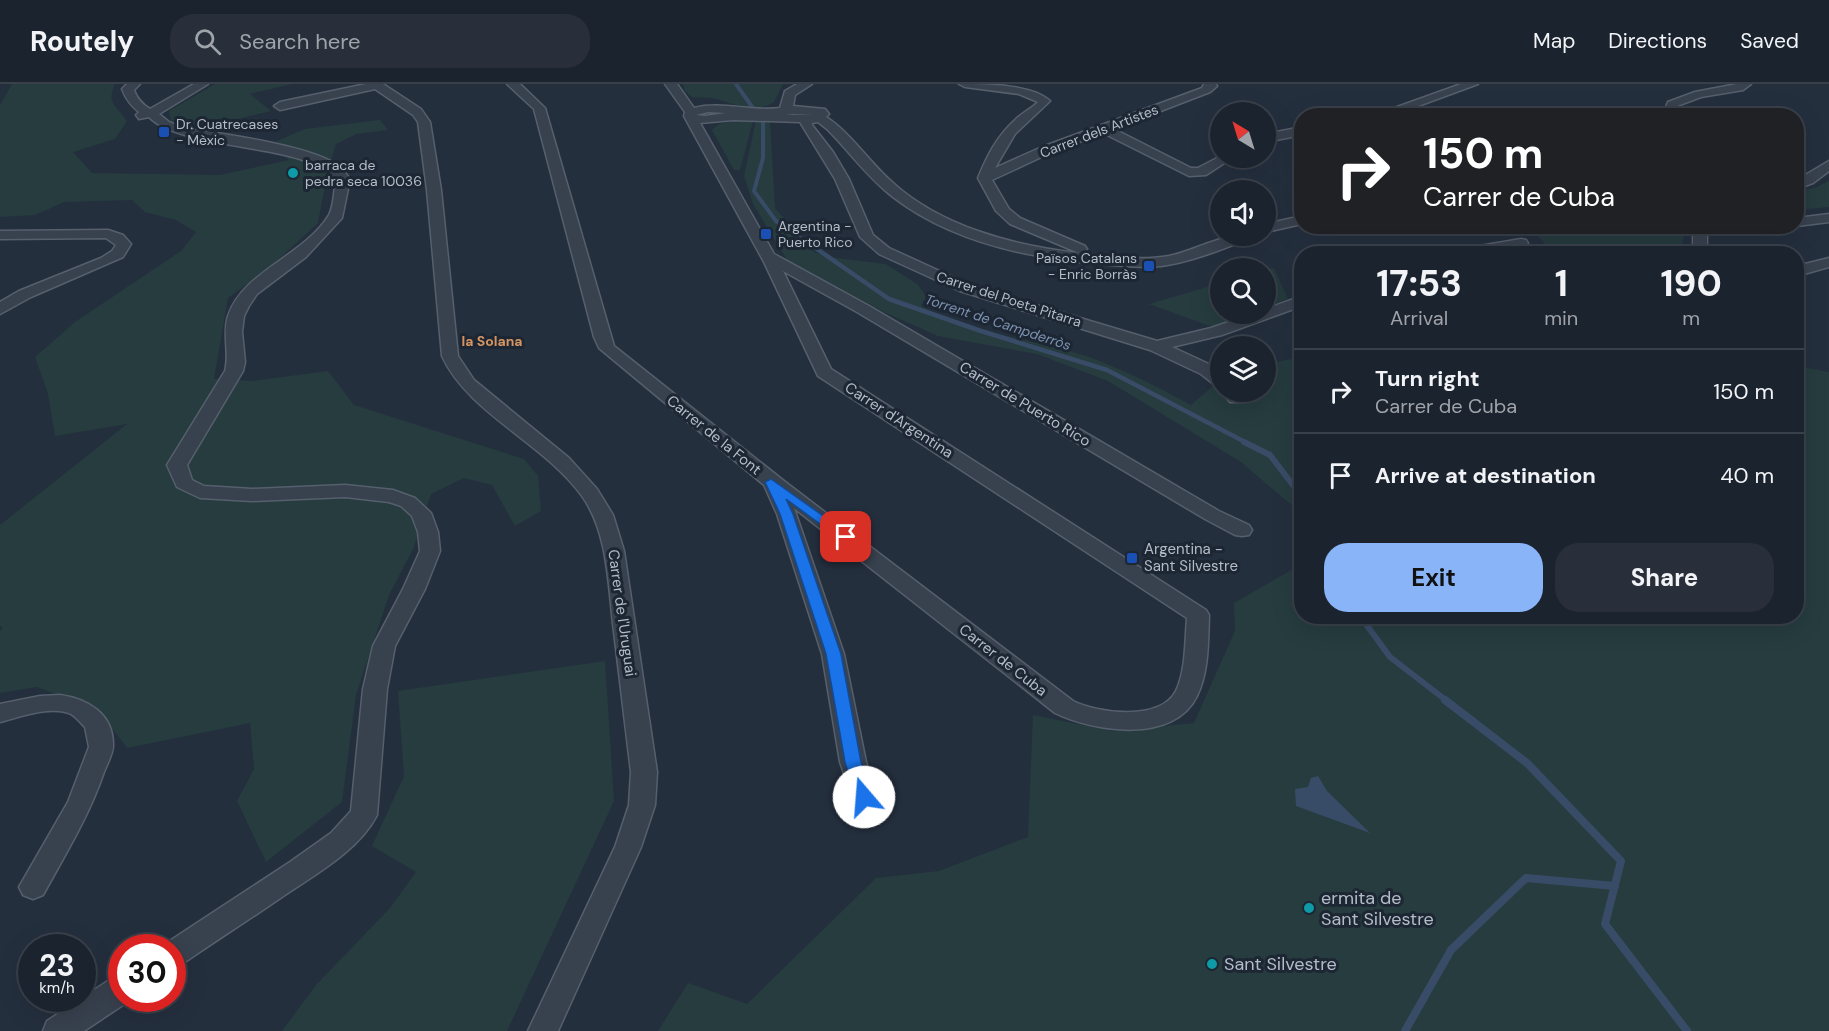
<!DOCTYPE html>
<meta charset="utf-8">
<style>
body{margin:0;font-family:"DM Sans",sans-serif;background:#282f3a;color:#f1f3f6;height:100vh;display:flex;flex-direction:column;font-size:22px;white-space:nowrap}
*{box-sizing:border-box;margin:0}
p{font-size:20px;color:#a0a4aa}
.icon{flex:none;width:33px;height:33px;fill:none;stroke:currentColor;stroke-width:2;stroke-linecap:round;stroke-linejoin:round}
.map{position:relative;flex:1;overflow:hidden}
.drawer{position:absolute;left:1294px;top:162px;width:510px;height:378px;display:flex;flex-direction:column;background:#1b232e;border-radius:24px;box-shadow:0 6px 24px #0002,0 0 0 2px #39404a}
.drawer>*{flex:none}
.banner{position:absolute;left:1294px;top:24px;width:510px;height:126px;border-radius:24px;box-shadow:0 6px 24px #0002,0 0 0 2px #39404a;background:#202124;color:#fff;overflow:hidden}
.needle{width:39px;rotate:322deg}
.fabs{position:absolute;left:1210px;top:18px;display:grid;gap:12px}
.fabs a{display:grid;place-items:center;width:66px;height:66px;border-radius:50%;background:#1b232e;box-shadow:0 6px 24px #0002,0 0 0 2px #39404a;font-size:30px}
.speed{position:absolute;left:18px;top:850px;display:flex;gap:12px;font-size:30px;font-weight:700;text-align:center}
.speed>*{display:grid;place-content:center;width:78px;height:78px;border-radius:50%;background:#1b232e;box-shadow:0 6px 24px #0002,0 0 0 2px #39404a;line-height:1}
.speed small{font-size:15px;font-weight:400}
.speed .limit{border:9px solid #d22;background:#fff;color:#111}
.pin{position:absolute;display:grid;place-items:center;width:51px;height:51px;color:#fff;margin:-26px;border-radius:12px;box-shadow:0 3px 9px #0006}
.me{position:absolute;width:66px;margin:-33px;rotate:342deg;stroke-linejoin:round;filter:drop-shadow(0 0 4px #0008)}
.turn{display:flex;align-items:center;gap:21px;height:126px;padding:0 30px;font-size:27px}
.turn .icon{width:78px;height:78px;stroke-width:2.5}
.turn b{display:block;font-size:42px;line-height:51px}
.eta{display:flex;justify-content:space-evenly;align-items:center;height:102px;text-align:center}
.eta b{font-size:36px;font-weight:700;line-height:42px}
.button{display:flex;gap:12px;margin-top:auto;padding:12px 30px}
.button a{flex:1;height:69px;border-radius:24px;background:#8ab4f8;color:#111;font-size:24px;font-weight:700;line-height:69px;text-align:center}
.button a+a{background:#282f3a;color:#f1f3f6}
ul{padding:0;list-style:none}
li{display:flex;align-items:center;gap:18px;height:84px;padding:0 30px;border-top:2px solid #39404a}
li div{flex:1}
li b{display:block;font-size:22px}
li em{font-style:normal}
header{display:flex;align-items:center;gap:36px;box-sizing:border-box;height:84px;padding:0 30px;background:#1b232e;border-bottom:2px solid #39404a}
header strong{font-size:28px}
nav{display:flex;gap:33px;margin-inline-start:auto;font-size:21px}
.search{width:420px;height:54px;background:#282f3a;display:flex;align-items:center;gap:15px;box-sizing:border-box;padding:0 21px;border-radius:24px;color:#a0a4aa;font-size:22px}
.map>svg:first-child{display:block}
.green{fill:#263c3f}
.water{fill:#394c67}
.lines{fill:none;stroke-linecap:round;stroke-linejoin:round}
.stream-far3{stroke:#394c67;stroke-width:4}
.stream-far2{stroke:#394c67;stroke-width:4.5}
.stream-far1{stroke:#394c67;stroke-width:6}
.stream{stroke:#394c67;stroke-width:8}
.minor-casing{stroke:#565f6c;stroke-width:3}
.minor{fill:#38414e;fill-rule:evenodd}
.route{fill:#1a73e8;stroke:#114b97;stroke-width:1.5}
.transit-dot{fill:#1a4fb4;stroke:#1d2633;stroke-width:2}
.culture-dot{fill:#0f9aa8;stroke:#1d2633;stroke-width:2}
.labels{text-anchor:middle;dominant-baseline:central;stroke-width:6;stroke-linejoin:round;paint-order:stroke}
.far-poi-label{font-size:14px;fill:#b4bcc9;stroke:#1d2633;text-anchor:start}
.far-street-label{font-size:14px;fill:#b4bcc9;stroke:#1d2633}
.far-water-label{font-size:14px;font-style:italic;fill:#7c92b1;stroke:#1d2633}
.far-neighbourhood-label{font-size:14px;font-weight:bold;fill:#d59563;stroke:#1d2633}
.street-label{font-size:15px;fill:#b4bcc9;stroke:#1d2633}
.poi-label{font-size:15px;fill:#b4bcc9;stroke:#1d2633;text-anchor:start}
.near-poi-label{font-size:18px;fill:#b4bcc9;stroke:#1d2633;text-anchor:start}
</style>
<header>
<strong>Routely</strong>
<div class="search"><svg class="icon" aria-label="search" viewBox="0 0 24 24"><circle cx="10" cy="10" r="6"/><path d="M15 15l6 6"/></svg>Search here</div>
<nav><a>Map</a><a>Directions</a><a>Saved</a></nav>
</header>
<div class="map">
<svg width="1829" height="947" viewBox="0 0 1829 947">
<rect width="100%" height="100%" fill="#242f3e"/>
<g class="green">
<path d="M12,0H115C106,21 116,20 127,37L115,55L73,68L92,89L220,91L289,76L270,60L305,45L380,36L388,46L356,50L336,60L327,91L318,139L268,185L228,214L214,295L253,297L328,287L354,321L524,375L538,392L541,427L515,442L492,401L464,394L431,410L414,463L389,511L356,611L342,718L266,778L237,717L254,685L250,639L127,664L99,627L37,603L0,609V547L3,544L0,542V441L127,340L55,352L48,310L35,273L75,238L181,167L196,148L176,136L145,128L132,116L64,118L35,131L0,133V21Z"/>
<polygon points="215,0 292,0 250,10 271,27 196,45 171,37 169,27"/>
<path d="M683,0H783L774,18C751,32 733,18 712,14C705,13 698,14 692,13L685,7Z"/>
<path d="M756,36L770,37L775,124L814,168L828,173L886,180L917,200L926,212L921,222C971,249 1029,254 1083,271C1121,284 1156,302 1191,321L1221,295V308H1266V280L1302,273V430L1241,378L1108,297L1037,270L938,252L886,229L787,176L753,120L744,92Z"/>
<polygon points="735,37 753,37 740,86 734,86 712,46 719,40"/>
<polygon points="1829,97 1829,123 1797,126 1797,108 1817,103"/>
<polygon points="1529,143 1686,143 1680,170 1554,169"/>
<polygon points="1274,184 1288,215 1266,223 1266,186"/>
<polygon points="1221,199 1221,230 1249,230 1212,243 1149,220"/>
<polygon points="1797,282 1829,288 1829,947 658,947 688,899 747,920 876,794 939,787 1028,753 1033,631 1112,647 1194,639 1235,547 1234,519 1302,480 1302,532 1797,532"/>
<polygon points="605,577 614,717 507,947 282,947 316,901 390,824 416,788 372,762 404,692 398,607"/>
</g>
<polygon class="water" points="1318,692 1327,707 1370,749 1296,722 1295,705 1308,703 1311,694"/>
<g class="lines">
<g class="stream-far3">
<polyline points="736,0 755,27"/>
<polyline points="763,39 763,74 754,107 776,137 806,158"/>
</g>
<polyline class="stream-far2" points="804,156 889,215 981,247 1107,286 1247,359"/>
<g class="stream-far1">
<polyline points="1244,358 1270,371 1302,413"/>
<polyline points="1360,532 1390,573 1447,617"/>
</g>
<g class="stream">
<polyline points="1445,616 1527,679 1621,777 1605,840 1687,947"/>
<polyline points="1405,947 1451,866 1526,794 1615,802"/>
</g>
<g class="minor-casing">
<g id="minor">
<path d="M127,0H140L134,6C137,15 142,20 150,25L194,0H208L159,30L169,38L183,44C217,49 318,62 341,84C344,87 347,91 350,95L342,134L306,173L257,210L249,222L244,232L242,248L245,278L243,287L187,381L192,396L204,402L252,405L345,401L393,406L415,414L431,429L438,448L440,467L425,505L395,562L387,605L377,731C358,768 312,792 279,815C247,837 214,858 182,880L172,884V864H161L162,862L290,778L331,749L351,727L363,605L373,562L403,505L420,467L418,448L412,432L401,422L389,418L345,413L252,417L200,414L177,403L167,381L225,287C230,269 222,250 228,232C242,188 305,171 329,131C334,122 334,106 336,95C327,84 314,80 300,75C262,62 173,59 149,33L139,35L136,31L139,28C131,22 126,15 122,5Z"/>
<path d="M366,0H383L421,25L430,38L441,106L458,272L474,296L569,374L597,405L613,431L624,467L657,688L655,721L641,763L558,947H528L615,763L629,721L631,688C625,641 620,595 614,548C608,504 609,450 582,412C545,360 467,328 442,272L427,106L418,38L413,31L375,5L280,26L274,22L280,18Z"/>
<path d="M507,0H520L545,24L614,262L784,397L1073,617C1097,629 1160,638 1176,607C1186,586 1185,557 1187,534L818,292L764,178L684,32L685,28L665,0H677L694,24C722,17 751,28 780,24L785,7L797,0H812L795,11L793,22L825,25L829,30L826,33C850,48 870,79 892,98C941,143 1015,162 1079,169L1010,140L996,127L978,94C987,72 997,52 1015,36C1022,29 1031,25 1038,18L1019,10L965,3L959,0C984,0 1032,0 1050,17L1015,50L995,84L1042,63L1202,4L1204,0H1216L1217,2L1210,8L1114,45L1191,84H1198L1221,72V74H1232L1206,91L1189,92L1103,49L1050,69L992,96L1009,125L1020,134L1085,162L1087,165L1080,169C1109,173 1141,177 1169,172C1196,166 1223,149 1250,152L1248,155C1220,166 1191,178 1161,182C1145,184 1128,182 1112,181C1037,176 954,160 893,113C868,94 849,67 827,45L818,38L812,39V41L833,68L849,95L873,151L889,164L970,201L1157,257L1211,244L1252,230H1266V225L1302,212V222L1222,251L1172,263L1213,282L1221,289V302L1215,301L1201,290L1150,266L960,207L879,170L860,153L835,95L800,38L733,36L700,39L774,170L869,222L1219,427L1249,441L1252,446L1249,451L1242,452L1235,451L1205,435L857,228L783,187L831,285L1206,526L1209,531C1208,557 1209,588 1197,612C1174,660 1094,648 1055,629L794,424L844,570L866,678L883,731L879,738L870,742L861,738L840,678L822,570L777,430L764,401L599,264L594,253L534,25ZM708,28L726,29L705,32L696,31ZM793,30L814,31H786Z"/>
<polygon points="1461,0 1478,0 1391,32 1372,32"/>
<polygon points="1737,0 1751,0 1743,6 1701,13 1677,22 1674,32 1662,32 1668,18 1695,8"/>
<polygon points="1302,43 1302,51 1266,58 1266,50"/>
<polygon points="1829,77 1829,87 1813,99 1797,105 1797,96"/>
<polygon points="1829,130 1829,138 1797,142 1797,134"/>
<polygon points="1302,132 1302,140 1266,148 1266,140"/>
<polygon points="1697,142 1715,142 1707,149 1707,170 1693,170 1693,147"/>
<polygon points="108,146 123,151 131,160 123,173 31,213 0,230 0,218 19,207 101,174 112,167 116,161 106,154 0,155 0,147"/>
<polygon points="1521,155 1526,156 1528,159 1526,162 1485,170 1449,170 1456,166"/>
<polygon points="1829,174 1829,183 1797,192 1797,182"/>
<polygon points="1221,307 1239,308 1245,314 1242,318 1230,318"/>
<path d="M60,611C88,615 114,630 113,662C113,670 107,680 104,688C89,732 65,771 43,811L33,815L23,811L19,803L68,718L89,663L85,643C81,639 76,633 71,630C51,621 20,633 0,638V620L40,612Z"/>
<polygon points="122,892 122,915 132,915 84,947 43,947 47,937 111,895"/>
</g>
</g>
<use href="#minor" class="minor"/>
</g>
<polygon class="route" points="771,395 853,453 846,458 842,456 786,415 793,430 841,570 861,678 873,713 870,718 864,720 858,718 856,713 845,678 826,570 780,430 765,398"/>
<g class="transit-dot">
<rect x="158" y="42" width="12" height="12" rx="3"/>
<rect x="760" y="144" width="12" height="12" rx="3"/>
<rect x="1143" y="176" width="12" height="12" rx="3"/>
<rect x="1126" y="468" width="12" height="12" rx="3"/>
</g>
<g class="culture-dot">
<circle cx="293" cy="89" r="6"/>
<circle cx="1309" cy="824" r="6"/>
<circle cx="1212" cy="880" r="6"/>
</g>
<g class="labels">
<g class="far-poi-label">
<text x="176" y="40">Dr. Cuatrecases<tspan x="176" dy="16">- Mèxic</tspan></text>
<text x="305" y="81">barraca de<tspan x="305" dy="16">pedra seca 10036</tspan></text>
<text x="778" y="142">Argentina -<tspan x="778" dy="16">Puerto Rico</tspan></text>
<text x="1137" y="174" text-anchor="end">Països Catalans<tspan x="1137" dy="16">- Enric Borràs</tspan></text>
</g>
<g class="far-street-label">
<text transform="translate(1099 47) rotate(-21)">Carrer dels Artistes</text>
<text transform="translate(1009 215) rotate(18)">Carrer del Poeta Pitarra</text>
</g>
<g class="far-water-label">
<text transform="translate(998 238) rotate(18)">Torrent de Campderròs</text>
</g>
<g class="far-neighbourhood-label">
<text x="492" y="257">la Solana</text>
</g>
<g class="street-label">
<text transform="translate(1025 320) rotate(31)">Carrer de Puerto Rico</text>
<text transform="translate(899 336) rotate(33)">Carrer d'Argentina</text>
<text transform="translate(714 351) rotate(39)">Carrer de la Font</text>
<text transform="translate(622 529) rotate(82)">Carrer de l'Uruguai</text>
<text transform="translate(1003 576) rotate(38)">Carrer de Cuba</text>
</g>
<g class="poi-label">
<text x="1144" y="465">Argentina -<tspan x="1144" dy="17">Sant Silvestre</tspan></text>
</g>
<g class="near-poi-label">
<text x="1321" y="814">ermita de<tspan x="1321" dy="21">Sant Silvestre</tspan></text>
<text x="1224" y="880">Sant Silvestre</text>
</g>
</g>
</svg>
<div class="fabs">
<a><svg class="needle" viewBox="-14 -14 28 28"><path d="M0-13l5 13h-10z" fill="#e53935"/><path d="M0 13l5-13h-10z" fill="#a0a4aa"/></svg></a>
<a><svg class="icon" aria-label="sound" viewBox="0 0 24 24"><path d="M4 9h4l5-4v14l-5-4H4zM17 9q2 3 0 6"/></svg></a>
<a><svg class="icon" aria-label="search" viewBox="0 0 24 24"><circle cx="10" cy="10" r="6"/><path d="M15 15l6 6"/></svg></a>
<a><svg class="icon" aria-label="layers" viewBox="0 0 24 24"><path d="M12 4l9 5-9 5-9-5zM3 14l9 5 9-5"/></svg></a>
</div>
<div class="speed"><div>23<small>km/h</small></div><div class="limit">30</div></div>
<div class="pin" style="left:846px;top:453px;background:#d93025"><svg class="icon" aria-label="arrive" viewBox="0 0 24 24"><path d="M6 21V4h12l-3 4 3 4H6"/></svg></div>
<svg class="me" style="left:864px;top:713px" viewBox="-20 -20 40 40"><circle r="19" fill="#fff"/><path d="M0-13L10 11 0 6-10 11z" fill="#1a73e8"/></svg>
<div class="banner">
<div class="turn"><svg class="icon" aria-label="right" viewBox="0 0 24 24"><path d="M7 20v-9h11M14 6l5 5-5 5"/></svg><div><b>150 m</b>Carrer de Cuba</div></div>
</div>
<section class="drawer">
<div class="eta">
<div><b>17:53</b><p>Arrival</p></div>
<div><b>1</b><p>min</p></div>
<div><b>190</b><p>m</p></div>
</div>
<ul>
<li><svg class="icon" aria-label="right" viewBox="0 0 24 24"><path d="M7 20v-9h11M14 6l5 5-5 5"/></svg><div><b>Turn right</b><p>Carrer de Cuba</p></div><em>150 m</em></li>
<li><svg class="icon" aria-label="arrive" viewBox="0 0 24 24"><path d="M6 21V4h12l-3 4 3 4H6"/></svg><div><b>Arrive at destination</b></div><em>40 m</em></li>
</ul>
<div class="button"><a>Exit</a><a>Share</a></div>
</section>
</div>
